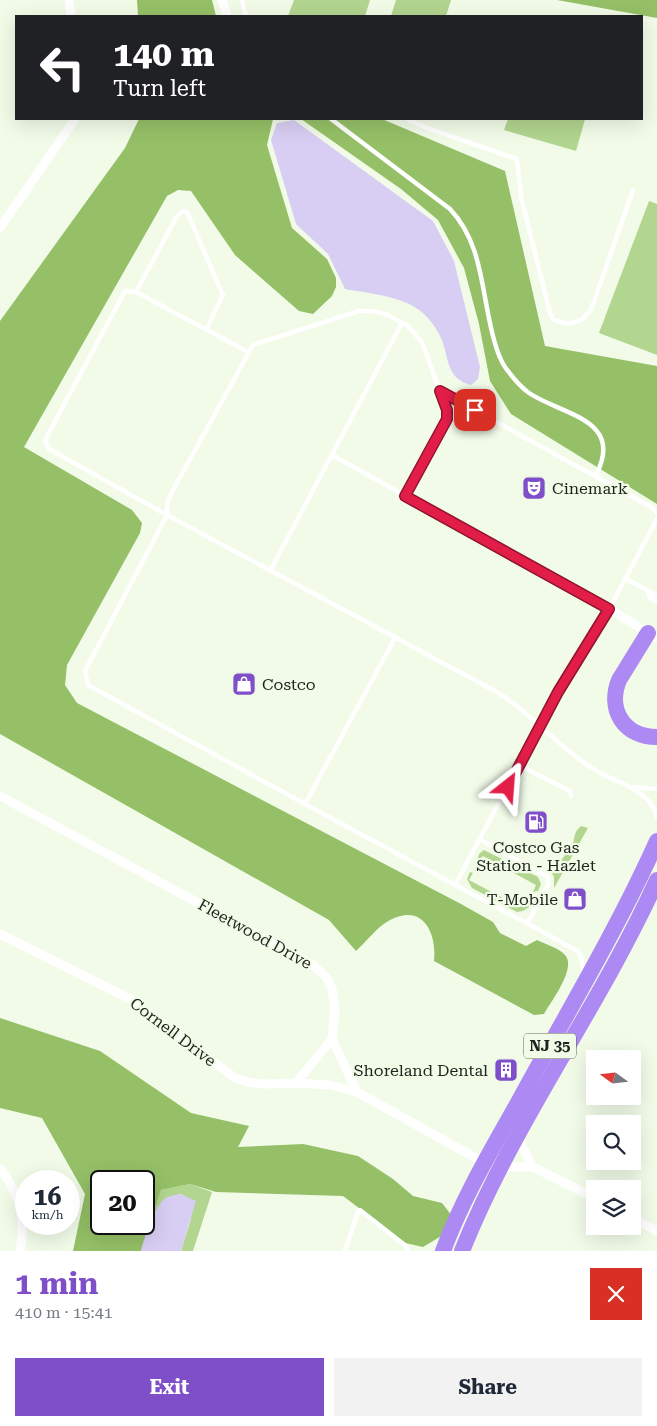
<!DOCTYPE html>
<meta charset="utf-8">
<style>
body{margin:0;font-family:"Roboto Serif",serif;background:#f2f2f3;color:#1f2937;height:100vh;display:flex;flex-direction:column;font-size:19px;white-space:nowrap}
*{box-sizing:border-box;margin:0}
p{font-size:16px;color:#747a83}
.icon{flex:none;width:28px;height:28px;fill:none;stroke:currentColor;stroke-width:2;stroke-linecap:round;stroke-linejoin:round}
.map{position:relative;height:1251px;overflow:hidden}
.drawer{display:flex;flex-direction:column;background:#fff;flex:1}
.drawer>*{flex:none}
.top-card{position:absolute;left:15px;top:15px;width:628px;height:105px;border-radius:0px;box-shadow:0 5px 20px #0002;background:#202124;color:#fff;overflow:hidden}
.needle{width:32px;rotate:285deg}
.fabs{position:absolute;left:586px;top:1050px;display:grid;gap:10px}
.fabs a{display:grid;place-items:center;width:55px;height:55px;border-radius:0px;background:#fff;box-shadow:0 5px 20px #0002;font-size:25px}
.speed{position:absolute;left:15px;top:1170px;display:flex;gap:10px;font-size:25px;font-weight:700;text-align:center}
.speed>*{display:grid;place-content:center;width:65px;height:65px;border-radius:50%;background:#fff;box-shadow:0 5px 20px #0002;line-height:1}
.speed small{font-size:12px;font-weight:400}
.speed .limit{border:2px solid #111;border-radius:8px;background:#fff;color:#111}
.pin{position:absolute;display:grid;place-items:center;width:42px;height:42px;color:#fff;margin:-21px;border-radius:10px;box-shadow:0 2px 8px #0006}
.me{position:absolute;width:55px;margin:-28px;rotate:28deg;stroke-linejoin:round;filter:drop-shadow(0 0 4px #0008)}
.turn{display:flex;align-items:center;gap:18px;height:105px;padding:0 15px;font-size:22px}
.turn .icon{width:65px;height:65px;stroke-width:2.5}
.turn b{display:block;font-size:35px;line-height:42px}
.round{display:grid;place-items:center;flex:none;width:52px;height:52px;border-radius:0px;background:#f2f2f3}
.head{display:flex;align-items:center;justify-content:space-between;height:85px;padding:0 15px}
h1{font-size:30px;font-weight:700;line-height:38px;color:#7e4fc8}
.primary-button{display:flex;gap:10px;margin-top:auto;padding:10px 15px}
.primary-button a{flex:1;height:58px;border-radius:0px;background:#7e4fc8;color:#fff;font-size:20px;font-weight:700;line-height:58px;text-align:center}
.primary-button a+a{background:#f2f2f3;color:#1f2937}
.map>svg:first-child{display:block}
.green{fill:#b2d58f}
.forest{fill:#95c067;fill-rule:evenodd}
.water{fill:#d8cef3}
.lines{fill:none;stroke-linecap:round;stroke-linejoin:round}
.lane{stroke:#fff;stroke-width:4.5}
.street{stroke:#fff;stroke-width:9}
.highway{stroke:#ad8af3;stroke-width:16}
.route-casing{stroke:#92132f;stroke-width:12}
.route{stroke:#e11d48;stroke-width:9}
.labels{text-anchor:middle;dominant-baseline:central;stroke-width:4.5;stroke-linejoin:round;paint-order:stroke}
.shield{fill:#f1fbe8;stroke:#5e6459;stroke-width:1}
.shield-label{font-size:15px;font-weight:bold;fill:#1f231c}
.poi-label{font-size:16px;fill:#1f231c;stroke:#f1fbe8;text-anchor:start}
.street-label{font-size:16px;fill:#1f231c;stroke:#f1fbe8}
</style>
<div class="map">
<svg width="657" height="1251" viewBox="0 0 657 1251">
<rect width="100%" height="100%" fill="#f1fbe8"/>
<g class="green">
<polygon points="294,0 370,0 365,16 288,16"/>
<polygon points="396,0 451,0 446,16 391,16"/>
<polygon points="508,119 585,119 576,151 504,130"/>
<polygon points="649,201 657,204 657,355 599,333"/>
<path d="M581,826L588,828L554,888V877L549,867L554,866L559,869C561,855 567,856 571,848C576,840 572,833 581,826Z"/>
<polygon points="484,850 538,877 541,884 538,891 533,892 536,885 483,856 477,862 479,854"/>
<polygon points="470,872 473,873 469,880 520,907 526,901 529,904 529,907 523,911 517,912 472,888 467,879"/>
<path d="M190,1184L212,1192L193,1251H181L191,1219L181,1194C157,1198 155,1217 145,1237L161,1190Z"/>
</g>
<g class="forest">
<polygon points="137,0 212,0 216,16 138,16"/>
<polygon points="557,0 657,0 657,18"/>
<path d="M139,119H273L267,145L292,228L327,259L336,278V287L332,296L313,314L299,311L235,255L191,191L178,190L167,196L24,447L132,510L142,523L140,533L67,665L65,685L77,703L461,904L493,922L500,933L526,946L537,940C545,944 559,948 565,955C577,968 551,1001 544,1014L534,1015L434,961C437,933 423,903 390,920C378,926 366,942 356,951L329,920L0,734V321L125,148Z"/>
<polygon points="301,119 382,119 505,171 545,346 657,366 657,504 511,414 490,381 479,324 464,268 438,220 401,189"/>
<path d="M0,1018L100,1051L191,1113L249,1126L238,1147L303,1144L358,1156L393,1179L413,1196L442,1203L452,1216L443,1235L423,1247L405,1243L343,1196L216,1192L190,1184L161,1190L141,1251H73L85,1194L42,1118L0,1108ZM101,1181H144V1224H101Z"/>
</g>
<g class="water">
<path d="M294,120L433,221L454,261L480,367L478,379L471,385C447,379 449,360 442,340C437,329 429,317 419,310C401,296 367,293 345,289L328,254L296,224L271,140L277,123Z"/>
<path d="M181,1194L196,1201L181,1251H141C144,1238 154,1210 163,1200C167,1196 175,1195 181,1194Z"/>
</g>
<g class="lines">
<g class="lane">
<polyline points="242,0 246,16"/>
<path d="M331,119L450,209C483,244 481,291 493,336C496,348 500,362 508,371C514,379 521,387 529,393C562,415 625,419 596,475"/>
<polyline points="407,119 427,128 517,159 521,197 550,313 554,320 568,324 581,320 591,310 633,190"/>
<polyline points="136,292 177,216 183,211 187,212 223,295 206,330"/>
<polyline points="248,352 136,292 125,291 45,440 49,449 167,515 85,671 88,685 305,804"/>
<polyline points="440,391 653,508 657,513"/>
<polyline points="332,455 609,609"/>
<path d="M405,496L447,419V411L422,342L408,326L386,314L372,311H359L253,345L173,490L167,504V515L497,692C537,717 565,756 608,777C627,785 651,794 657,817"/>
<polyline points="270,571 402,323"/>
<polyline points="625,578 657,596"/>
<polyline points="647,590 650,598 657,602"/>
<polyline points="395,638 305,804 578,951 581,957 584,973"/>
<polyline points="519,765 570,791 571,796"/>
<polyline points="632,787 657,789"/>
<polyline points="479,839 548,877 548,885 527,924"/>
<polyline points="455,885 555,698 597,632 657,519"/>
<polyline points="345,1251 358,1212 360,1210 406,1246 408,1251"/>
</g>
<g class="street">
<polyline points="69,0 71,16"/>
<polyline points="222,0 227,16"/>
<polyline points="0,228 75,119"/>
<polyline points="609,609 657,638"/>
<polyline points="0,796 313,965 327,978 332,989 335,1009 332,1039 357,1092 483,1162"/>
<path d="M0,934L132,1000L235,1078C255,1086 275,1084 296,1083L332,1039"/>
<polyline points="296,1083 330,1085 357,1092"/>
<polyline points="517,1137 533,1167"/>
<polyline points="501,1167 533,1167 595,1198"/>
<path d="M0,1169C20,1193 26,1220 20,1251"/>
<polyline points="632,1218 657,1231"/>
</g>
<g class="highway">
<path d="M648,633L619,680C607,710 624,737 657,737"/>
<path d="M443,1251C463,1197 492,1149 520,1099C567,1013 617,930 657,841"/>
<path d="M462,1251C514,1121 599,1008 657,880"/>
</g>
</g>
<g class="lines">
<g class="route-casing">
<polyline id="route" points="475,410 440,391 447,410 447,419 405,496 609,609 558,692 508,787"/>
</g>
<use href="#route" class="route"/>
</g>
<defs>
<g id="theatre-square" transform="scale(1.25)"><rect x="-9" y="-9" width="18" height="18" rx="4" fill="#7e4fc8" stroke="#f1fbe8"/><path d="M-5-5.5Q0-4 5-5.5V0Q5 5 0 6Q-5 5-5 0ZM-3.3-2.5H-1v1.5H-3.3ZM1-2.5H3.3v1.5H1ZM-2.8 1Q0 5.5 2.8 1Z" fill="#fff"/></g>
<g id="shop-square" transform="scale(1.25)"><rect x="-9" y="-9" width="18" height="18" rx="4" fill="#7e4fc8" stroke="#f1fbe8"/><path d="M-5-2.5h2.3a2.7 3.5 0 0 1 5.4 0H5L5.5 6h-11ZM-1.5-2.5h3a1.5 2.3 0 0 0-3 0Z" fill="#fff"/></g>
<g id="fuel-square" transform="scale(1.25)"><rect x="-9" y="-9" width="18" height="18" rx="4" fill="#7e4fc8" stroke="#f1fbe8"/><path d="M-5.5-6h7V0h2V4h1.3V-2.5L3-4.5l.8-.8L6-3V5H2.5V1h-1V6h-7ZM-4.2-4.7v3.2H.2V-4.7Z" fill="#fff"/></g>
<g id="building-square" transform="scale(1.25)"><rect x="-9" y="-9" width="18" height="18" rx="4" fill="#7e4fc8" stroke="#f1fbe8"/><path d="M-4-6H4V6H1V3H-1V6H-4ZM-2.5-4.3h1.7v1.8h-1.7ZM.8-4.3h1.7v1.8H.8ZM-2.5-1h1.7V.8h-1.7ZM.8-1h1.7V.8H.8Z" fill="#fff"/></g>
</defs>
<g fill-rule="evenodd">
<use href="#theatre-square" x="534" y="488"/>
<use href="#shop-square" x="244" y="684"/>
<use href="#fuel-square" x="536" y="822"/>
<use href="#shop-square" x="575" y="899"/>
<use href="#building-square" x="506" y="1070"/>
</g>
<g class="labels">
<rect class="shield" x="524" y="1033.5" width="52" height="25" rx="4"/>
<g class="shield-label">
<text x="550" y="1046">NJ 35</text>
</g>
<g class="poi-label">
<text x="552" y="488">Cinemark</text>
<text x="262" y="684">Costco</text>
<text x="536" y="847" text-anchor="middle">Costco Gas<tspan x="536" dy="18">Station - Hazlet</tspan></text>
<text x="558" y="899" text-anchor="end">T-Mobile</text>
<text x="488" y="1070" text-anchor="end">Shoreland Dental</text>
</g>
<g class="street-label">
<text transform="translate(255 934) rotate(29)">Fleetwood Drive</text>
<text transform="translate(173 1032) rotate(37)">Cornell Drive</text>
</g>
</g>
</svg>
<div class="fabs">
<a><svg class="needle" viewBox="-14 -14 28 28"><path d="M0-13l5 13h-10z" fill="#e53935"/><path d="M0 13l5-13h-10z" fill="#747a83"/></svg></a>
<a><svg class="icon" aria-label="search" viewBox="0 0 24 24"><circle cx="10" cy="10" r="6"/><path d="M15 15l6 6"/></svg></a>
<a><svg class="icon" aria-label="layers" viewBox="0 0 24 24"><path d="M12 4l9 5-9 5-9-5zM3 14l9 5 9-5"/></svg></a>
</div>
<div class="speed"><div>16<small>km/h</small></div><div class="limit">20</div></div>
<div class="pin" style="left:475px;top:410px;background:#d93025"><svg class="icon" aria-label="arrive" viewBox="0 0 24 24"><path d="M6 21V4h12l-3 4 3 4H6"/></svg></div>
<svg class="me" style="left:508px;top:787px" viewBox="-20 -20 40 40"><path d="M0-17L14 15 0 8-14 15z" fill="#e11d48" stroke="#fff" stroke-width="4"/></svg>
<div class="top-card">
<div class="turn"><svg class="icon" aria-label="left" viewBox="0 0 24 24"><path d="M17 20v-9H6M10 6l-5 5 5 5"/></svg><div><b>140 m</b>Turn left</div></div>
</div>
</div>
<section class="drawer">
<div class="head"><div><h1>1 min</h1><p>410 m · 15:41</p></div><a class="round" style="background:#d93025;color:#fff"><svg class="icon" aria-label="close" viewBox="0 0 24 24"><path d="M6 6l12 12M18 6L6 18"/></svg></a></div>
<div class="primary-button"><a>Exit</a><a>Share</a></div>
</section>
